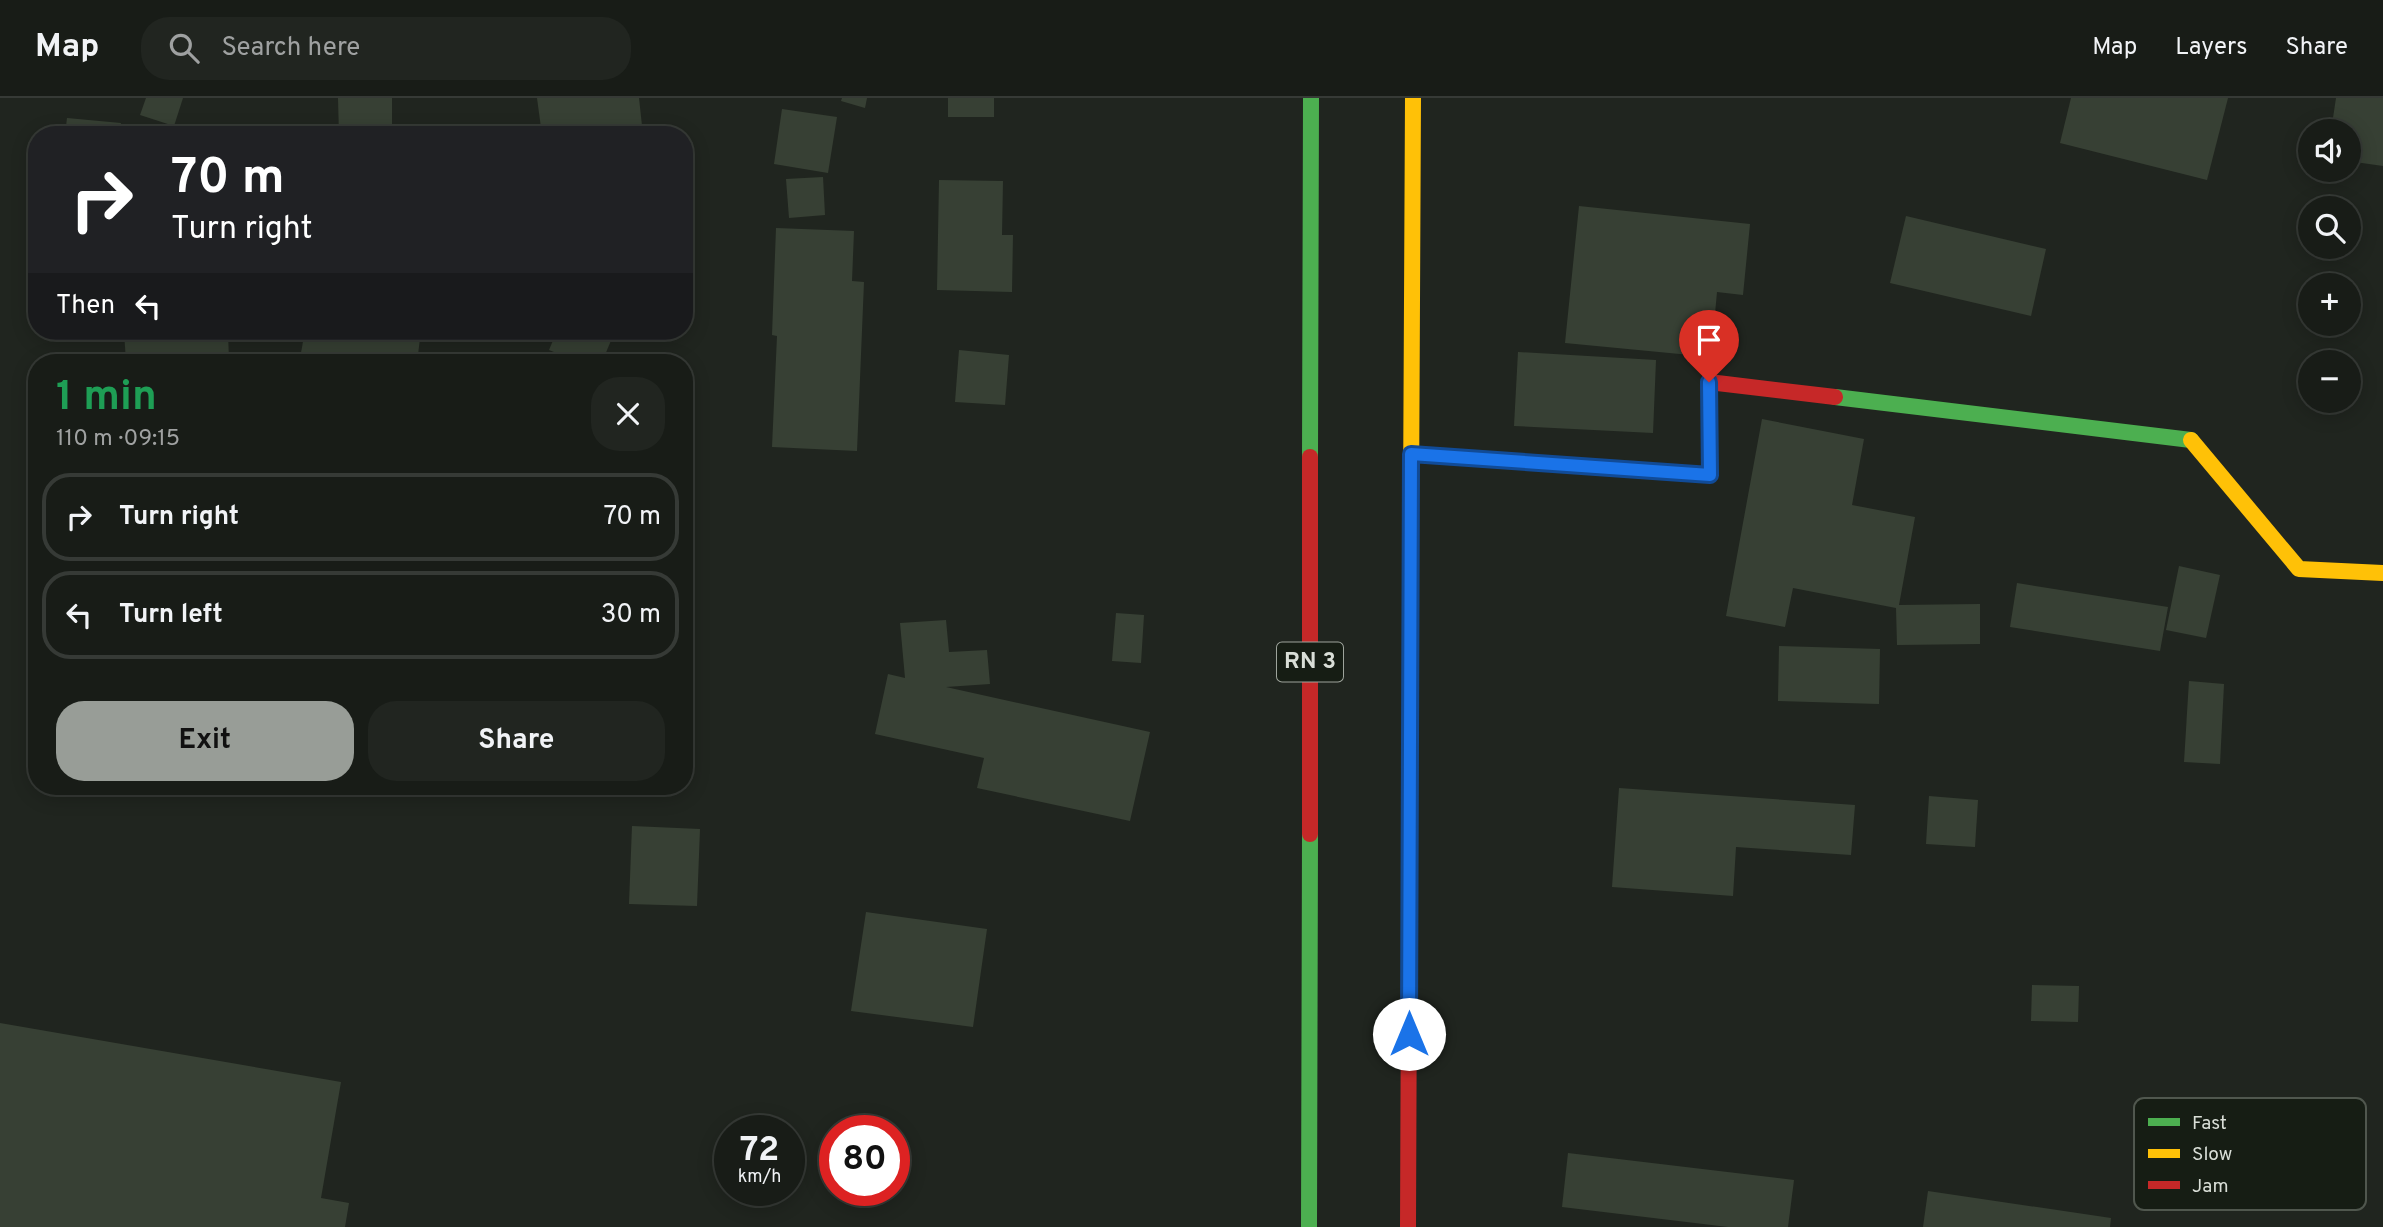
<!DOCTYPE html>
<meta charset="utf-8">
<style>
body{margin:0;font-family:Overpass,sans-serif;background:#212520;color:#f1f3f6;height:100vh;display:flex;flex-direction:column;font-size:26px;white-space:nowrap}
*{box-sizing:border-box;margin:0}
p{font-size:23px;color:#9fa1a1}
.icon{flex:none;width:38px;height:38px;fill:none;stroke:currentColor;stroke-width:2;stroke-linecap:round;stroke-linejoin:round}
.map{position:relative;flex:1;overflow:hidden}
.sheet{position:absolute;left:28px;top:256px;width:665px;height:441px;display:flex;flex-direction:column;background:#181c17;border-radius:28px;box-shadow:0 4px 18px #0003,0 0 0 2px #363a36}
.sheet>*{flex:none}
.guide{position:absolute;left:28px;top:28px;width:665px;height:214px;border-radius:28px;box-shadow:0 4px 18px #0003,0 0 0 2px #363a36;background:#202124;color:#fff;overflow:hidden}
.tools{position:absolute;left:2298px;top:21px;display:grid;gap:14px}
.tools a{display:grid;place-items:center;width:63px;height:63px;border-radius:50%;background:#181c17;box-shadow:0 4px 18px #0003,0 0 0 2px #363a36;font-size:35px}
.speed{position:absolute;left:714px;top:1017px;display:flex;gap:14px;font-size:35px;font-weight:700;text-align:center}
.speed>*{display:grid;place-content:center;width:91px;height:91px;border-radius:50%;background:#181c17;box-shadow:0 4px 18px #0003,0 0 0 2px #363a36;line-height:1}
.speed small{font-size:18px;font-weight:400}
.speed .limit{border:10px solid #d22;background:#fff;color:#111}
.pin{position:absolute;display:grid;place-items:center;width:60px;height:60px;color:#fff;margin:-72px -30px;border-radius:50% 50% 50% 0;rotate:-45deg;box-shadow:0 0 7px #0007}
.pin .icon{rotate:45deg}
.me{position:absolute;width:77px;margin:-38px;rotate:0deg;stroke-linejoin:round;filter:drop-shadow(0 0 5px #0008)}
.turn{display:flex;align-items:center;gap:24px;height:147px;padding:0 28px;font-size:32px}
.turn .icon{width:91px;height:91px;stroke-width:2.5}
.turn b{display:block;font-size:49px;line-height:60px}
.then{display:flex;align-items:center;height:66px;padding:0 28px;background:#0003;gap:14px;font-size:26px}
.round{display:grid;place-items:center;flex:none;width:74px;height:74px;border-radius:28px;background:#212520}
.summary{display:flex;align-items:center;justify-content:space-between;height:119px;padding:0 28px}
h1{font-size:42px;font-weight:700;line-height:52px;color:#1e9e55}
.cta{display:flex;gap:14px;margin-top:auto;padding:14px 28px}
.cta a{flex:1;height:80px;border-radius:28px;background:#989d97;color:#111;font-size:28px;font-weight:700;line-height:80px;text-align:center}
.cta a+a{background:#212520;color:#f1f3f6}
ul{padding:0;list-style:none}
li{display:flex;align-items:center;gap:21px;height:88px;margin:0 14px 10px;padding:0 14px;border:4px solid #363a36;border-radius:28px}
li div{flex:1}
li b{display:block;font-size:26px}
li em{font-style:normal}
header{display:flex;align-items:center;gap:42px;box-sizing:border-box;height:98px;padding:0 35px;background:#181c17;border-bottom:2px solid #363a36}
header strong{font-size:33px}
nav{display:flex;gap:38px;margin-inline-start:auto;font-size:24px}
.search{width:490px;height:63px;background:#212520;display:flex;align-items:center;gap:18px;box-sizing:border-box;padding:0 24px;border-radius:28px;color:#9fa1a1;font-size:26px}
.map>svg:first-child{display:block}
.building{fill:#374034}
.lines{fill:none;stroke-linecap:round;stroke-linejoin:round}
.fast{stroke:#4caf50;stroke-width:16}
.slow{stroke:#ffc107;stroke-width:16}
.jam{stroke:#c62828;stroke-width:16}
.route-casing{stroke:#114b97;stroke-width:18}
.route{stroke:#1a73e8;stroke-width:12}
.labels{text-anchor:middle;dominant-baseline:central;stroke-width:7;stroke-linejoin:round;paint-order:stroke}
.shield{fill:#161d14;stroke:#9ea49c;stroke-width:2}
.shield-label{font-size:23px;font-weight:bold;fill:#d9ded7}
.key{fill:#161d14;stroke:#50574e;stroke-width:2}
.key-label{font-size:19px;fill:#d9ded7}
</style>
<header>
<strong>Map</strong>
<div class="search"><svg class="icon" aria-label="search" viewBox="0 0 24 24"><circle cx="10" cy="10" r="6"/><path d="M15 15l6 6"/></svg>Search here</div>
<nav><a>Map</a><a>Layers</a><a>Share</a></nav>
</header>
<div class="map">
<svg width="2383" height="1129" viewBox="0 0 2383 1129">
<rect width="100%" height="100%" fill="#20251f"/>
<g class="building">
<polygon points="146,0 183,0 174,28 140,17"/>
<polygon points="338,0 392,0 392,37 339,37"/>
<polygon points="537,0 639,0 643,37 542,37"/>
<polygon points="842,0 867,0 865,10 841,3"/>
<rect x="948" y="0" width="46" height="19"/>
<polygon points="2071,0 2228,0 2207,82 2060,45"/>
<polygon points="2336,0 2383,0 2383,68 2348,63 2348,33 2331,33"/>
<polygon points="782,11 837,19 828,75 774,66"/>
<polygon points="67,20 121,25 119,37 65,37"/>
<polygon points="823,79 825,117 789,120 786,81"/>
<polygon points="939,82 1003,83 1002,137 1013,137 1012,194 937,192"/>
<polygon points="1579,108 1750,126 1743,197 1717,194 1711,259 1565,245"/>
<polygon points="1906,118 2046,151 2031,218 1890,185"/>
<polygon points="776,130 854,133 852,183 864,184 857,353 772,349 777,238 772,237"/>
<polygon points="124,233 228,233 229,264 126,264"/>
<polygon points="305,233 421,233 417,264 325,264 300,260"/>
<polygon points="557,233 615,233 602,264 579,264 549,252"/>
<polygon points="959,252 1009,257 1005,307 955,304"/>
<polygon points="1518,254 1656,262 1653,335 1514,328"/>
<polygon points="1762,321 1864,341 1852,407 1915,419 1899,507 1980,506 1980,546 1897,547 1896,510 1793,490 1785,529 1726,518"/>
<polygon points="26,388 37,388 37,490 29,490"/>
<polygon points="2179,468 2220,477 2206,540 2166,532"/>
<polygon points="2017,485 2168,509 2160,553 2010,529"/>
<polygon points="1116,515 1144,517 1141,565 1112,563"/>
<polygon points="946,522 949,554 987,552 990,586 946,589 1150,634 1130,723 977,690 984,660 875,636 888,576 905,580 900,525"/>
<polygon points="1779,548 1880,551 1879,606 1778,603"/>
<polygon points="2189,583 2224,586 2220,666 2184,664"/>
<polygon points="1619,690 1855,707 1851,757 1736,749 1733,798 1612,789"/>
<polygon points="1929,698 1978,702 1975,749 1926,746"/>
<polygon points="632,728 700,731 697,808 629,806"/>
<polygon points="866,814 987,831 973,929 851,913"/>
<polygon points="2032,887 2079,888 2078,924 2031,923"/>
<polygon points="0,925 341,984 321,1100 349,1105 345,1129 0,1129"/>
<polygon points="1568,1055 1794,1082 1788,1129 1728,1129 1562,1109"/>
<polygon points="1928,1093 2111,1120 2110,1129 1923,1129"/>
</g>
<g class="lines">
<g class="fast">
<polyline points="1835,299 2191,342"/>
<polyline points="1310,359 1311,0"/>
<polyline points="1309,1129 1310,736"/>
</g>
<g class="slow">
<polyline points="2191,342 2299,471 2383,475"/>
<polyline points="1410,608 1413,0"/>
</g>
<g class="jam">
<polyline points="1411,356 1710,377 1709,284 1835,299"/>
<polyline points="1310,736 1310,359"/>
<polyline points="1408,1129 1410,608"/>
</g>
</g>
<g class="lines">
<g class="route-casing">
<polyline id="route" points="1409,936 1411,356 1710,377 1709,284"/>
</g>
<use href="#route" class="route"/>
</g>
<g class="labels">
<rect class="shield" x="1277" y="544.5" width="66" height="39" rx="5"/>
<g class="shield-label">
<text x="1310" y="564">RN 3</text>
</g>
</g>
<rect x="2134" y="1000" width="232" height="112" rx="10" class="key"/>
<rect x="2148" y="1020" width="32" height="8" fill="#4caf50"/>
<rect x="2148" y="1051" width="32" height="9" fill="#ffc107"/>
<rect x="2148" y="1083" width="32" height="8" fill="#c62828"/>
<g class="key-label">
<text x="2192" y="1031">Fast</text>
<text x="2192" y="1062">Slow</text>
<text x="2192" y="1094">Jam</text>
</g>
</svg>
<div class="tools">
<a><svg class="icon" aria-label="sound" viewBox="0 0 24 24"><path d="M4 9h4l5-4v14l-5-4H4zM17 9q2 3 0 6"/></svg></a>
<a><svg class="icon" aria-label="search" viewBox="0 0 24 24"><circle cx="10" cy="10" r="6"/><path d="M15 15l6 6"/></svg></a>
<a>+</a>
<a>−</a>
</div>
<div class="speed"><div>72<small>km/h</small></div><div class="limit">80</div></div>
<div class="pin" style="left:1709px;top:284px;background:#d93025"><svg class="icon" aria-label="arrive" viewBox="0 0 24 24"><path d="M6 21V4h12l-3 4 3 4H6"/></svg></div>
<svg class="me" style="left:1409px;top:936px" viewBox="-20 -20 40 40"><circle r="19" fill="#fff"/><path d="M0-13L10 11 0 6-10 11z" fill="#1a73e8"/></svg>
<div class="guide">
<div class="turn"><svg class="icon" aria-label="right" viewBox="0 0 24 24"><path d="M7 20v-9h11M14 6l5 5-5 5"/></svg><div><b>70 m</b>Turn right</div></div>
<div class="then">Then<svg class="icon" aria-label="left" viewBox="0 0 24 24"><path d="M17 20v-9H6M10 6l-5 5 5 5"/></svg></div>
</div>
<section class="sheet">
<div class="summary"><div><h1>1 min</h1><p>110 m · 09:15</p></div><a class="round"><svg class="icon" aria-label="close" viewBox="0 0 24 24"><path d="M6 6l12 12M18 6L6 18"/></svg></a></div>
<ul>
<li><svg class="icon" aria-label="right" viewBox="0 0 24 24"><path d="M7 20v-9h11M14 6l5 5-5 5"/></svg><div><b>Turn right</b></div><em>70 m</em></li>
<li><svg class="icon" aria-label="left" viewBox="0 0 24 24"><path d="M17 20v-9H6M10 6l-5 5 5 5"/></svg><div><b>Turn left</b></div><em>30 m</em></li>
</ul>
<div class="cta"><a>Exit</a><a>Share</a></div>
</section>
</div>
